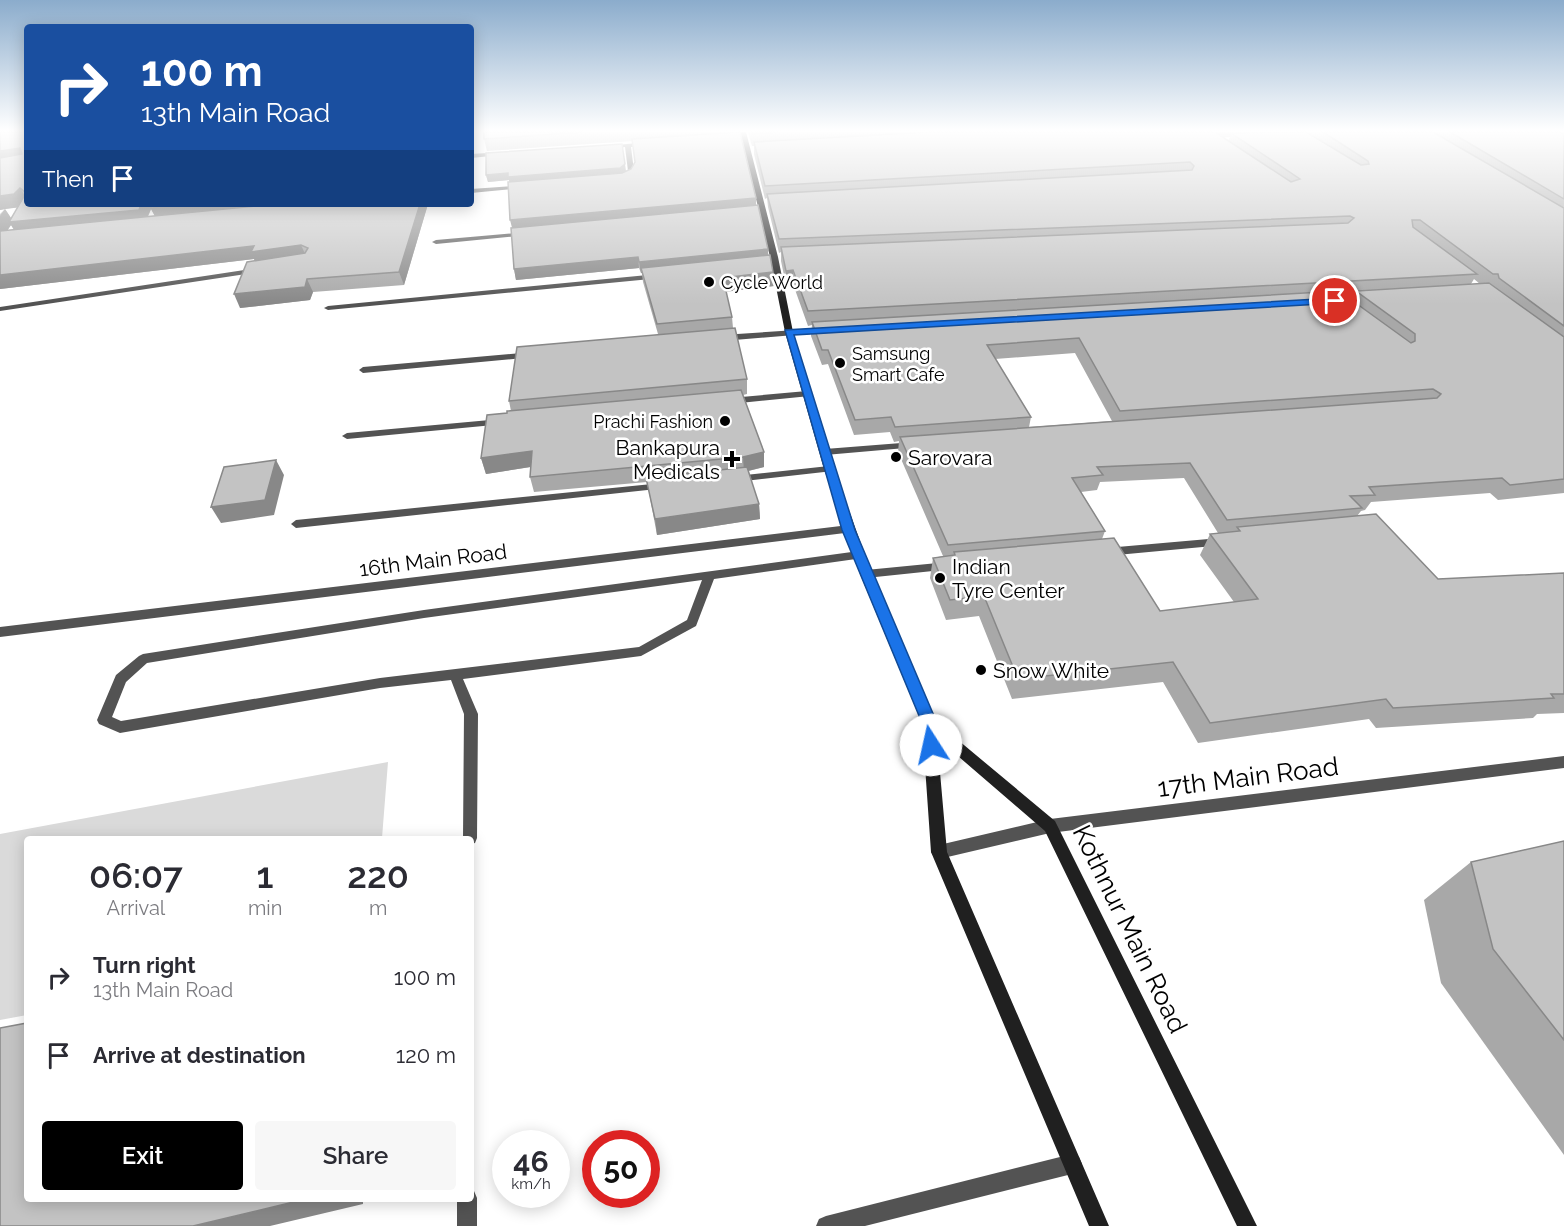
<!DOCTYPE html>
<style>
body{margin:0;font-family:Raleway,sans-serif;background:#f7f7f7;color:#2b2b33;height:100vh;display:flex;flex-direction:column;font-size:22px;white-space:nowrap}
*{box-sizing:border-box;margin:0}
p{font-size:20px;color:#7c7c81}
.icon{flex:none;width:33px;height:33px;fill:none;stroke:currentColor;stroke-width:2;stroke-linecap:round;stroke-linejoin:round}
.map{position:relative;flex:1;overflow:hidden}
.sheet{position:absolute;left:24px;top:836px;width:450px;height:366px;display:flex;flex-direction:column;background:#fff;border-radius:6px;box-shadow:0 3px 15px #0003}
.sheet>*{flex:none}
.top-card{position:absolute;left:24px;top:24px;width:450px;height:183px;border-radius:6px;box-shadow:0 3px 15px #0003;background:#1a4fa0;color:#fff;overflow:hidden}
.speed{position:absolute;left:492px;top:1130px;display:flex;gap:12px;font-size:30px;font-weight:700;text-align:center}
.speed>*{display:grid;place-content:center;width:78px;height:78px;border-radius:50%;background:#fff;box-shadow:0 3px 15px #0003;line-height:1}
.speed small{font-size:15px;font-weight:400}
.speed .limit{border:9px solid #d22;background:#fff;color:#111}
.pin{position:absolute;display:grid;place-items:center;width:51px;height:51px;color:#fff;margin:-26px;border:3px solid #fff;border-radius:50%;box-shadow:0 2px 6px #0007}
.me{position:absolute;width:66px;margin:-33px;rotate:350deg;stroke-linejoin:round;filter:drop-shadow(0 0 4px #0008)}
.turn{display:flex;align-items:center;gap:21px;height:126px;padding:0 18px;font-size:27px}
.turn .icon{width:78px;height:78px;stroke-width:2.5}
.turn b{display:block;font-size:42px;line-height:51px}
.then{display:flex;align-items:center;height:57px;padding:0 18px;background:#0003;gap:12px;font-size:22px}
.eta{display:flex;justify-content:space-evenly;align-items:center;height:102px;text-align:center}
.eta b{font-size:36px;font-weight:600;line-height:42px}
.action{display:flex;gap:12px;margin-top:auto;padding:12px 18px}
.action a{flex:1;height:69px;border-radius:6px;background:#000;color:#fff;font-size:24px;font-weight:600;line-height:69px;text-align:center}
.action a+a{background:#f7f7f7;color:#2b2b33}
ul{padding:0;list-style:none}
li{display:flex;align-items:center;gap:18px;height:78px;padding:0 18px}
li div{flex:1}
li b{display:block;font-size:22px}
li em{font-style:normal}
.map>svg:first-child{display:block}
.green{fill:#dadada}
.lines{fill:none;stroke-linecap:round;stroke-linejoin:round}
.lane{fill:#535353;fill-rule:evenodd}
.street{fill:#535353;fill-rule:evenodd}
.secondary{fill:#202020;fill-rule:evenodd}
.wall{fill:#a8a8a8;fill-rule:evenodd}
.shaded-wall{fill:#888}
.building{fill:#c3c3c3;stroke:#888;stroke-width:1.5}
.route{fill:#1a73e8;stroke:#114b97;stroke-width:1.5}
.poi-dot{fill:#000;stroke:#fff;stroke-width:2}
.labels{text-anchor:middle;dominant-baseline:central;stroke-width:5;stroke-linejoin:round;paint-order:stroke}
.far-poi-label{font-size:18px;fill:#000;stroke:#fff;text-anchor:start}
.poi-label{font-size:21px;fill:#000;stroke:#fff;text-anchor:start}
.street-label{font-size:21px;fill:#000;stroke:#fff}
.near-street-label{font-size:26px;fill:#000;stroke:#fff}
</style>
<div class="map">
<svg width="1564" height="1226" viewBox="0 0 1564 1226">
<rect width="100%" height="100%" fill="#fff"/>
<polygon class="green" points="388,762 382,838 27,838 27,1015 0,1020 0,834"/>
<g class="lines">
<g class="lane">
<path d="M859,551L865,555L863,558L714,579L696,626L641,656L463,679L478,714L477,838L475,843L471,844V838H463L464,714L451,680L380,688L120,733L99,724L97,720L116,675L139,656L143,654L424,610ZM702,580L687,620L639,647L380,678L121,721L112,717L126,682L147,663L424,618Z"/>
<polygon points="1072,1154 1079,1157 1082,1164 1079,1171 1072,1174 865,1226 816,1226 819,1219 826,1216"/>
<polygon points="471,1190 474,1191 477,1198 477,1226 457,1226 457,1198 471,1198"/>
</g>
<g class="street">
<polygon points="648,142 650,145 631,147 634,171 631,177 620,180 620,178 626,175 628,171 625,147 608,149 606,146"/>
<polygon points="503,152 501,155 471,158 471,154"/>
<polygon points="526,185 527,186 524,188 471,193 471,189"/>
<polygon points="527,232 531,234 529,235 436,244 432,242 436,240"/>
<polygon points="257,268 261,270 260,272 0,311 0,307"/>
<polygon points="658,274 661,274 661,278 328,310 324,308 328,306"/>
<polygon points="827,328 831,330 830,332 722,341 718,338 722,335"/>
<polygon points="532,352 535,353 535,357 363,373 359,370 363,367"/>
<polygon points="807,391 810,392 810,396 730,404 725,401 730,398"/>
<polygon points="501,419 506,422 504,424 347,439 342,436 347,433"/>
<polygon points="914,442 919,445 917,447 825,455 820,452 825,449"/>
<polygon points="829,466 834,469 833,471 736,482 731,479 736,476"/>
<polygon points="662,483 666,484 667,486 666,488 296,528 291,524 296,520"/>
<polygon points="849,525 854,529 853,532 0,637 0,627"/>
<polygon points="1220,538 1226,542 1224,545 1106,556 1100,552 1106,548"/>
<polygon points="948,562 952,563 954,566 952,569 866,578 860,574 866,570"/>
<polygon points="1564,756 1564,768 1050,833 939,859 934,857 931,852 934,847 939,845 1050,819"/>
</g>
<polygon class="secondary" points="740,132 746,132 778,257 793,332 834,469 872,574 934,720 1055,821 1257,1226 1237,1226 1045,831 937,738 947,852 1109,1226 1089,1226 931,852 922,723 860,574 824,469 785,332 770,257"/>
</g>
<g class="wall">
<path d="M0,132H27V204H428L404,285L313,292L310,300L240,308L255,261L254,259L0,289V214L5,209L0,210ZM18,207L11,218L5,209ZM151,209L155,216L148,217ZM11,225L14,230H7Z"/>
<polygon points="484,132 740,132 756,198 756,205 773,272 774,286 726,291 732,317 733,328 747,379 747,394 743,395 764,452 764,467 748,471 759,504 760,519 657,535 647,482 534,492 530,477 531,467 486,474 481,458 507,413 511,411 509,401 658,334 643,282 642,273 641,273 639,268 516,280 514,269 512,228 509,180 488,182 486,175 626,171 624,172 631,169 635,162 633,141 487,151 484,139"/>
<path d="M748,132H1564V493L1498,500L1490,493L1371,502L1365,510L1361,511L1357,516L1438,579L1564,573V713L1537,714L1533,718L1376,728L1369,719L1198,743L1163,682L1012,699L979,616L946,620L930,578L933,558L943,556L898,452L899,441L894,442L890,432L854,435L828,364L822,365L811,336L812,325L808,326L793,284L786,285L781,261V252L779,253L768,207L767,198L765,199L754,154V146H752ZM1223,137H1230L1228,141ZM1474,279L1480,284H1471ZM1345,295H1354L1351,300ZM1075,353L1112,421L1029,427L1031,417L995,359ZM1184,478L1218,533L1210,534L1200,555L1234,602L1160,611L1102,539L1105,531L1081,492L1097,490L1100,482Z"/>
<polygon points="1564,841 1564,1155 1441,983 1424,900 1471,862"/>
</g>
<g class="shaded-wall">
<polygon points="1217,132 1282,132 1231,133 1230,137 1216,138"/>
<polygon points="20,148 27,160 0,163 0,151"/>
<polygon points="625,164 626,171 620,175 510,184 509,180 488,182 486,175"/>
<polygon points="20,188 27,199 22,207 5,209 13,221 141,204 290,204 157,220 151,209 145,222 17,234 11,225 2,239 0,238 0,216 5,209 0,210 0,196"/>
<polygon points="756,198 756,208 513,231 510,220"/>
<polygon points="420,204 428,204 404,285 399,272"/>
<polygon points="301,245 307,258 257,265 254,259 0,289 0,275 254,246"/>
<polygon points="768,249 768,260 641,268 642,273 641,273 639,262"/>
<polygon points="638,257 639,268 516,280 514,269"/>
<polygon points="793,270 793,284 786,285 786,271"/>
<polygon points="773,272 774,286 724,292 723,278"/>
<polygon points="307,279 313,292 310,300 240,308 234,294"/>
<polygon points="532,451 536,466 486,474 481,458"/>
<polygon points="764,452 764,467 744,472 743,457"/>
<polygon points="276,460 284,475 274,515 221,523 211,507"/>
<polygon points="759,504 760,519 657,535 655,519"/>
<polygon points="310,1198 363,1198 363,1204 270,1226 193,1226"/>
</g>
<g class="building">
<polygon points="0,132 27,132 27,204 141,204 139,210 9,222 26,193 20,188 14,194 0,196 0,158 22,154 20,148 0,151"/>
<polygon points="484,132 583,132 484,139"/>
<polygon points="740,132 756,198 510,220 508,182 622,173 631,169 635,162 632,139"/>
<polygon points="751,132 778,132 752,134"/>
<polygon points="930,132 1215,132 1291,182 1300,179 1231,133 1306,132 1361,165 1369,164 1368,161 1323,132 1433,132 1564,208 1564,326 1499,278 1498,274 1493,274 1420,220 1412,220 1413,227 1477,274 808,311 793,270 786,271 781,247 1348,223 1354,218 1350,216 779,239 767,194 1192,170 1194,166 1190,162 765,186 754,142"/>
<polygon points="1450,132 1560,132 1564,134 1564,199"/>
<polygon points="622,144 625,164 620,168 508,177 508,173 486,175 486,153"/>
<polygon points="152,204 191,204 151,208"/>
<polygon points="276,204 420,204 399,272 307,279 305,287 234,294 247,262 305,253 308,248 301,245 251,252 254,246 0,275 0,231"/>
<polygon points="758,205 768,249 639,262 638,257 514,269 511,228"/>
<polygon points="770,255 773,272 723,278 732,317 657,324 641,268"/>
<polygon points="1489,283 1564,337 1564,479 1510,485 1502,478 1369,487 1375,495 1350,496 1362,508 1227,520 1190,463 1097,467 1103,475 1072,478 1105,531 948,545 900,437 1437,398 1441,394 1433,389 1120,411 1079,338 987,345 1031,417 895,427 891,417 855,420 828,350 822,350 812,322 1339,291 1411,343 1415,341 1415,334 1356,291"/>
<polygon points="735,328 747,379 509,401 517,347"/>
<polygon points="741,390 764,452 743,457 530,477 532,451 481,458 487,415 507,413 507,411"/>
<polygon points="276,460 265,500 211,507 224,467"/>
<polygon points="747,467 759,504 655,519 646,478"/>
<polygon points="1376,514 1438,579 1564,573 1564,694 1551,694 1554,698 1393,708 1386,699 1210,723 1173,662 1018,679 984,596 950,600 933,558 955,555 954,552 1114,538 1160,611 1258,599 1210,534 1240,531 1237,527"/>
<polygon points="1564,841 1564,1040 1493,949 1471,862"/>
<polygon points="27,1023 27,1198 310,1198 193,1226 0,1226 0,1028"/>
</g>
<linearGradient id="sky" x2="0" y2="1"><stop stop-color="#8baccc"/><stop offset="0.43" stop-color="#fff"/><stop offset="1" stop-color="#fff" stop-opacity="0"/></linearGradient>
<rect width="1564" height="304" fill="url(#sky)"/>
<polygon class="route" points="1335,298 1338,299 1338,303 794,335 855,530 937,723 939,745 936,749 925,749 922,723 842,530 785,330"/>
<g class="poi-dot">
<circle cx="709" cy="282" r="6"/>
<circle cx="840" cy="363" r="6"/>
<circle cx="725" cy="421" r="6"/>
<circle cx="896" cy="457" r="6"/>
<path d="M729 450h6v6h6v6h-6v6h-6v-6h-6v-6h6z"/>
<circle cx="940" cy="578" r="6"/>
<circle cx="981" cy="670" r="6"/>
</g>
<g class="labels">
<g class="far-poi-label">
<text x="721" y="282">Cycle World</text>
<text x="852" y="353">Samsung<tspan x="852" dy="21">Smart Cafe</tspan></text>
<text x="713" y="421" text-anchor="end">Prachi Fashion</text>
</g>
<g class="poi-label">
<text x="720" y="447" text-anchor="end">Bankapura<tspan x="720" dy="24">Medicals</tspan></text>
<text x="908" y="457">Sarovara</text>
<text x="952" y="566">Indian<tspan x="952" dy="24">Tyre Center</tspan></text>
<text x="993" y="670">Snow White</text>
</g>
<g class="street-label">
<text transform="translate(433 560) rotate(-7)">16th Main Road</text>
</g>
<g class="near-street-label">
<text transform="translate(1248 777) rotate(-7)">17th Main Road</text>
<text transform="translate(1130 929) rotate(64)">Kothnur Main Road</text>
</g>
</g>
</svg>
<div class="speed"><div>46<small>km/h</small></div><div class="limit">50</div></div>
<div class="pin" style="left:1335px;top:301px;background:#d93025"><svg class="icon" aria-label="arrive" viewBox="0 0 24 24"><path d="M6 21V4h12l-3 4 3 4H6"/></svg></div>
<svg class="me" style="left:931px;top:745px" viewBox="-20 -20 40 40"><circle r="19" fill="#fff"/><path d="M0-13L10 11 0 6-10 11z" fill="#1a73e8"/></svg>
<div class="top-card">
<div class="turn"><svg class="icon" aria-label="right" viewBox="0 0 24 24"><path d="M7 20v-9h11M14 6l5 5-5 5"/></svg><div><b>100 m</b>13th Main Road</div></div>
<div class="then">Then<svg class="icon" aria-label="arrive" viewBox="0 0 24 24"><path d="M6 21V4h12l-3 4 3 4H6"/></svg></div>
</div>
<section class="sheet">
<div class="eta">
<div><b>06:07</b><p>Arrival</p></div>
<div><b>1</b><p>min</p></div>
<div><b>220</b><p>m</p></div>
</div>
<ul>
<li><svg class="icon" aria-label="right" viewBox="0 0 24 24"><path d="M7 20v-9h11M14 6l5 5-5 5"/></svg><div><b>Turn right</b><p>13th Main Road</p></div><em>100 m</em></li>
<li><svg class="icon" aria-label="arrive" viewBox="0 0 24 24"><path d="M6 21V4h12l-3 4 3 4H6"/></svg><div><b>Arrive at destination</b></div><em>120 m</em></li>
</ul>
<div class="action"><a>Exit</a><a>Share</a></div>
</section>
</div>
